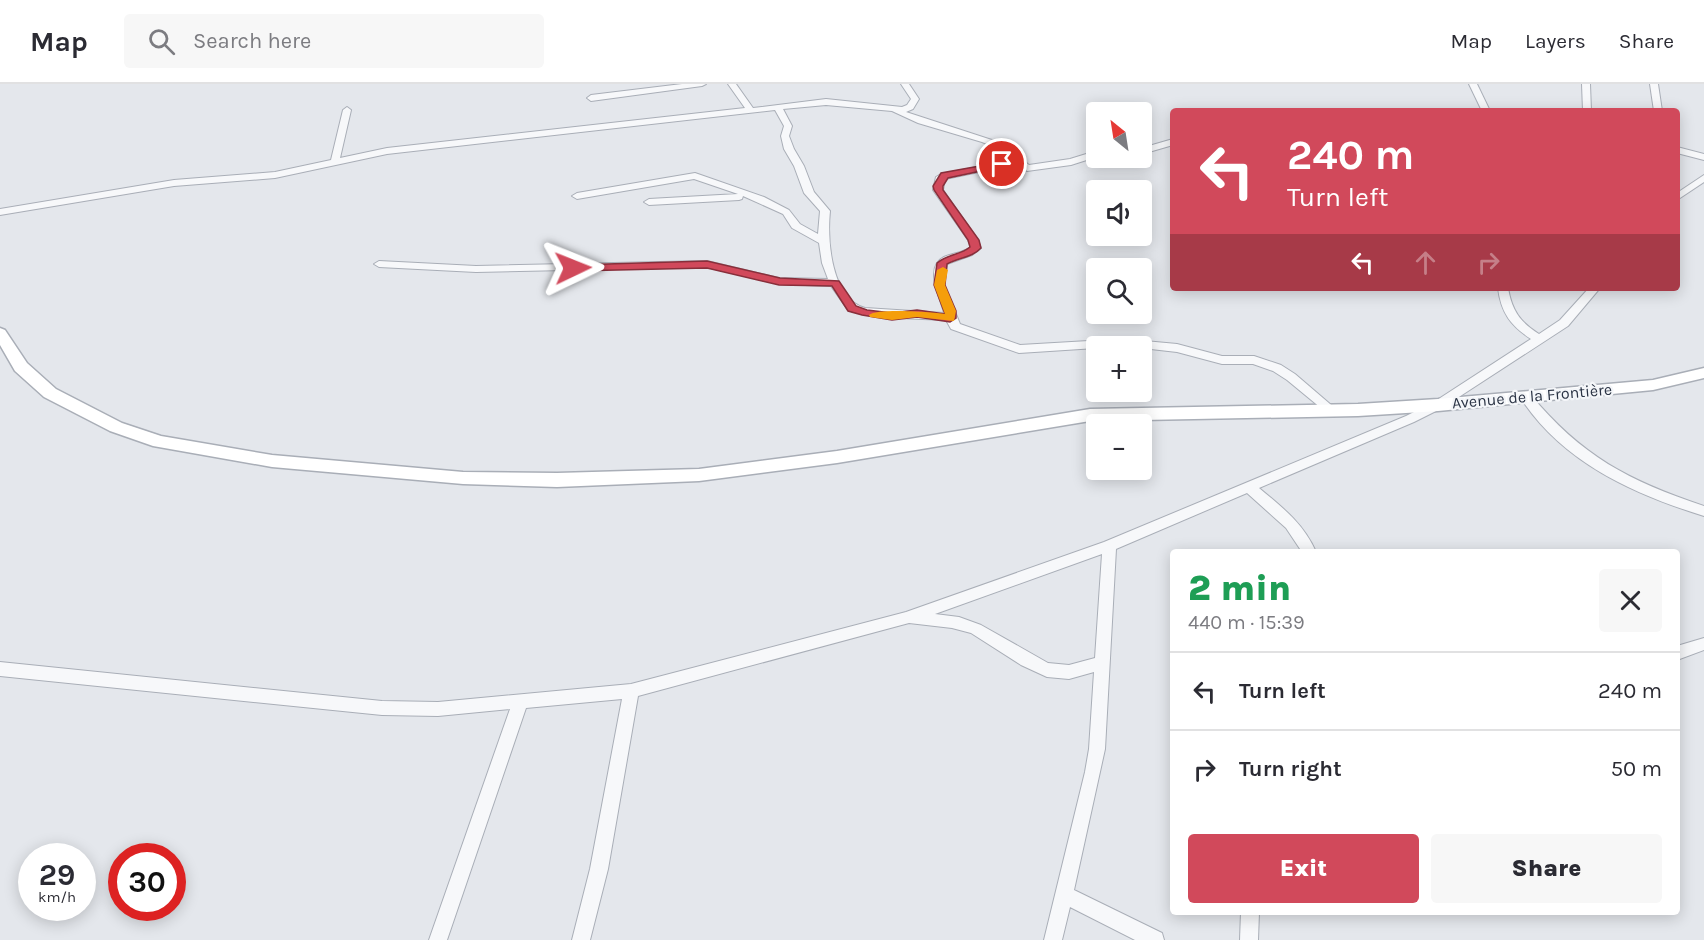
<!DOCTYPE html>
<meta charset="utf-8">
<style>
body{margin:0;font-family:Karla,sans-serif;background:#f7f7f7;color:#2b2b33;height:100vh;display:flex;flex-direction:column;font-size:22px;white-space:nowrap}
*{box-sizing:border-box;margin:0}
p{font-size:20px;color:#7c7c81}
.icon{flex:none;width:33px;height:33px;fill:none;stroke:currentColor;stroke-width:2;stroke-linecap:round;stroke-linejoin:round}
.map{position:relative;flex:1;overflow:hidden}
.details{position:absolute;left:1170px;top:465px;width:510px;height:366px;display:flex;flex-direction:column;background:#fff;border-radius:6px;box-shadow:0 3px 15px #0003}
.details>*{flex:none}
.hud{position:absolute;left:1170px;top:24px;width:510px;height:183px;border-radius:6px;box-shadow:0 3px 15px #0003;background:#d1495b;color:#fff;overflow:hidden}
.needle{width:39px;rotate:330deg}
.controls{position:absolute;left:1086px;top:18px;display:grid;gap:12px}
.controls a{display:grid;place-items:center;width:66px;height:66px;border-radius:6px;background:#fff;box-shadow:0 3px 15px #0003;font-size:30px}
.speed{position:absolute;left:18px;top:759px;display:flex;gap:12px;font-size:30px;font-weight:700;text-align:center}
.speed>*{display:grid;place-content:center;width:78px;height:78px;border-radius:50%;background:#fff;box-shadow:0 3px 15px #0003;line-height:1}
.speed small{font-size:15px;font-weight:400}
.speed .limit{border:9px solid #d22;background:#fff;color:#111}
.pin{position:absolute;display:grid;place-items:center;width:51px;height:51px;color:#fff;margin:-26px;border:3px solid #fff;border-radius:50%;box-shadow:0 2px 6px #0007}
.me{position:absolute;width:66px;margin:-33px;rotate:88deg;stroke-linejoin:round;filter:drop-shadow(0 0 4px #0008)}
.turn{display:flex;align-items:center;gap:21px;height:126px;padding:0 18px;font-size:27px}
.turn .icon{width:78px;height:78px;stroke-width:2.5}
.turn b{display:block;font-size:42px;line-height:51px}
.lanes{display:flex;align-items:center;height:57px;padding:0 18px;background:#0003;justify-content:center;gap:30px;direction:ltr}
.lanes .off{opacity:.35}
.round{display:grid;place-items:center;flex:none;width:63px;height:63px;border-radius:6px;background:#f7f7f7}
.summary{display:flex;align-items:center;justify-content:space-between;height:102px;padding:0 18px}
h1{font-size:36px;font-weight:800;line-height:45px;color:#1e9e55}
.button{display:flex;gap:12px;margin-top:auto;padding:12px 18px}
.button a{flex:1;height:69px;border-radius:6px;background:#d1495b;color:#fff;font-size:24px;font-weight:800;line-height:69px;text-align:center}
.button a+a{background:#f7f7f7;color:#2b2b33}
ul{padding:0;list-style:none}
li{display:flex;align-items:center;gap:18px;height:78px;padding:0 18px;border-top:2px solid #e1e1e2}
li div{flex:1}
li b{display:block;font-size:22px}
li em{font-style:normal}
header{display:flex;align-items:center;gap:36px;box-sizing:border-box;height:84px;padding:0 30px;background:#fff;border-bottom:2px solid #e1e1e2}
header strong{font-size:28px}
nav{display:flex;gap:33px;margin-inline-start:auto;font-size:21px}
.search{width:420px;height:54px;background:#f7f7f7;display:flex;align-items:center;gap:15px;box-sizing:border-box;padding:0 21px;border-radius:6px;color:#7c7c81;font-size:22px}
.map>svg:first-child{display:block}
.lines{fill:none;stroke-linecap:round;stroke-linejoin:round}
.street-casing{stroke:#a9aeb7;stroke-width:2}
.secondary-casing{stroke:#a9aeb7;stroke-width:3}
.street{fill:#f7f8fa;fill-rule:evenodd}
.secondary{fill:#fff;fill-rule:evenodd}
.route{fill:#d1495b;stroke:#882f3b;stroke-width:1.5}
.slow{fill:#f59e0b}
.labels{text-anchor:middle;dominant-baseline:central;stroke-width:4.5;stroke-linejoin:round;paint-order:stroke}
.street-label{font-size:16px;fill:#2b3445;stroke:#f4f6f9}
</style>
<header>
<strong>Map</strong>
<div class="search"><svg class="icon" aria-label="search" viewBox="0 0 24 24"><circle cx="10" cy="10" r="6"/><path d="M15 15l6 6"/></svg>Search here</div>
<nav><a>Map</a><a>Layers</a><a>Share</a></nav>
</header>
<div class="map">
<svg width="1704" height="856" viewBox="0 0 1704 856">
<rect width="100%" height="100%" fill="#e4e7ec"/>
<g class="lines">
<g class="street-casing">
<g id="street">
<polygon points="682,0 706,0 702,2 591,17 587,14 591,11"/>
<path d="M728,0H736L753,24L826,15L902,23L907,21L911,15L901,0H909L919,15L913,25L906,28L1001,59L1029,81L1070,75L1096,67V73L1071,81L1027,87L1018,80L945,95L943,106L978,156L981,164L972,171L947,180L944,201L960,240L1020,261L1123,255L1177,260L1222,272H1254L1281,281L1295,290L1337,326L1331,330L1327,329L1287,296L1273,287L1253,280H1222L1177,268L1142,264V262H1096V264L1019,269L951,245L946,236L876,233L848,226L831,202L779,200L707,183L476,188L379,183L374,180L379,177L476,182L707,177L779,194L828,195L822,179L819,159L792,144L783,130L743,112L742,115L739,116L649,121L644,118L649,115L738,110L694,95L577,115L572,112L577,109L695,89L764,113L789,126L800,140L818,150L820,127L804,109L794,82L784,65L781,52L784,42L775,26L387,70L275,94L174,102L0,131V125L174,96L275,88L331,76L343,26L347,23L351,26L340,74L387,64L745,24ZM826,21L892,27L918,39L982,58L999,65L1013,76L941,90L936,93L933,106L968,156L971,163C962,169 953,169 944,173C923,184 941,214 944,229L865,224C831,215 827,156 830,127L814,108L804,82L794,65L789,52L792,42L783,25Z"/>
<polygon points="1469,0 1477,0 1490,27 1482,27"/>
<polygon points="1582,0 1590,0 1591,27 1583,27"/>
<polygon points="1650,0 1658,0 1662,27 1654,27"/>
<polygon points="1173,55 1173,61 1142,70 1142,64"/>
<polygon points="1677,63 1704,70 1704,76 1677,69"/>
<polygon points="1704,91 1704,98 1677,116 1677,109"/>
<path d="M1498,204H1508C1512,227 1520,238 1539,250L1560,236L1589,204H1600L1568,242L1442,324L1414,338L1259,404C1282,423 1304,440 1316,468H1302L1286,444L1247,409L1116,465L1105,665L1074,806L1162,849L1164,856H1135L1070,823L1062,856H1044L1085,688L1089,665L1094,588L1069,595L1047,593L1021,581L971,549L952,544L909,539L638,612L608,785L590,856H572L590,785L622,615L526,624L447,856H429L510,625L438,632L382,631L0,592V578L382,617L438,618L631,600L906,528L1104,458L1406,332L1434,318L1531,255C1511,242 1501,229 1498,204ZM1102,470L1095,574L1069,581L1048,579L981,541L959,533L935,530Z"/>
<path d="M1526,309L1530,310C1581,372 1629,397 1704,422V432C1633,410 1562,378 1520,313Z"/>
<polygon points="1704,554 1704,566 1677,576 1677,562"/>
<polygon points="1241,828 1259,828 1258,856 1240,856"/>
</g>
</g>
<g class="secondary-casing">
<polygon id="secondary" points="0,244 5,246 27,279 56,305 122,339 161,352 272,371 463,388 557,389 699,385 837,367 1090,325 1358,320 1438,315 1653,296 1704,284 1704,294 1653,306 1438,327 1358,332 1090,337 837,379 699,397 557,403 463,400 272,383 153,362 110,347 44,313 15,287 0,261"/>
</g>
<use href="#street" class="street"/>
<use href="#secondary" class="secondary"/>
</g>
<path class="route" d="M1002,78L1006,80L1005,82L948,94L943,102V106L979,156L981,164C972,174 959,173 947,180L945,201L956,227V234L950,238L917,233L892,236L862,231L848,227L832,202L779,201L707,184L573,187L568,184L573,181L707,177L780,194L839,197L856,222L867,226L892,229L917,226L945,230L934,201L937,179C947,170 961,171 970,163L968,156L934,106L933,102L941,89Z"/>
<path class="slow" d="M943,183L948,186L945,201L956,227L954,237L917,233L892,236L870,233L869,231C877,224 931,228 945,230L934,201L937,186Z"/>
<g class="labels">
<g class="street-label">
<text transform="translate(1532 312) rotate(-5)">Avenue de la Frontière</text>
</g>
</g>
</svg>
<div class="controls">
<a><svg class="needle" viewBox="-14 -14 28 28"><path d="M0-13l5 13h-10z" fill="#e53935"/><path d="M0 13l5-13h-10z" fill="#7c7c81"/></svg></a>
<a><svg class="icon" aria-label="sound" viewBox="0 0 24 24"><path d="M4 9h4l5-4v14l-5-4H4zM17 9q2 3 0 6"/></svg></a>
<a><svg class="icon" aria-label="search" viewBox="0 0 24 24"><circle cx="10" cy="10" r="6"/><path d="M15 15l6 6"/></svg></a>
<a>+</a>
<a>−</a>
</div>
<div class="speed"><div>29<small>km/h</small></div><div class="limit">30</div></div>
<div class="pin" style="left:1002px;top:80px;background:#d93025"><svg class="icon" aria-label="arrive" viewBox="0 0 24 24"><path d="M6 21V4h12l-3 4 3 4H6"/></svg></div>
<svg class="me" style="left:573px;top:184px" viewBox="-20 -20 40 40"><path d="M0-17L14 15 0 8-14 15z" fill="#d1495b" stroke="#fff" stroke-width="4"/></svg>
<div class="hud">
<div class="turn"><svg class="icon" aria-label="left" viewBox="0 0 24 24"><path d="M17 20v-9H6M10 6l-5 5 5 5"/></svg><div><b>240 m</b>Turn left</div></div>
<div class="lanes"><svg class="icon" aria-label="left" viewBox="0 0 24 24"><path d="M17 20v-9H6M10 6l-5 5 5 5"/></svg><svg class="icon off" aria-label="ahead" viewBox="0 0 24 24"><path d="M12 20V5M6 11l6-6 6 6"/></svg><svg class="icon off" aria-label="right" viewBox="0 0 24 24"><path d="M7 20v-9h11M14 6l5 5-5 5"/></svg></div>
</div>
<section class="details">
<div class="summary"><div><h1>2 min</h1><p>440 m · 15:39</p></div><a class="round"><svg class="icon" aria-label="close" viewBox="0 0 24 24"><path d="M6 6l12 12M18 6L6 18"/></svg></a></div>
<ul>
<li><svg class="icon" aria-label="left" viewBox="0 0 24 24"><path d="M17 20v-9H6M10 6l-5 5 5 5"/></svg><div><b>Turn left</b></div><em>240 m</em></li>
<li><svg class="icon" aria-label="right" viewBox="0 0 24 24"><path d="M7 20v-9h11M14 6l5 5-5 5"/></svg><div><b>Turn right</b></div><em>50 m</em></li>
</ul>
<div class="button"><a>Exit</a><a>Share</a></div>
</section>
</div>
